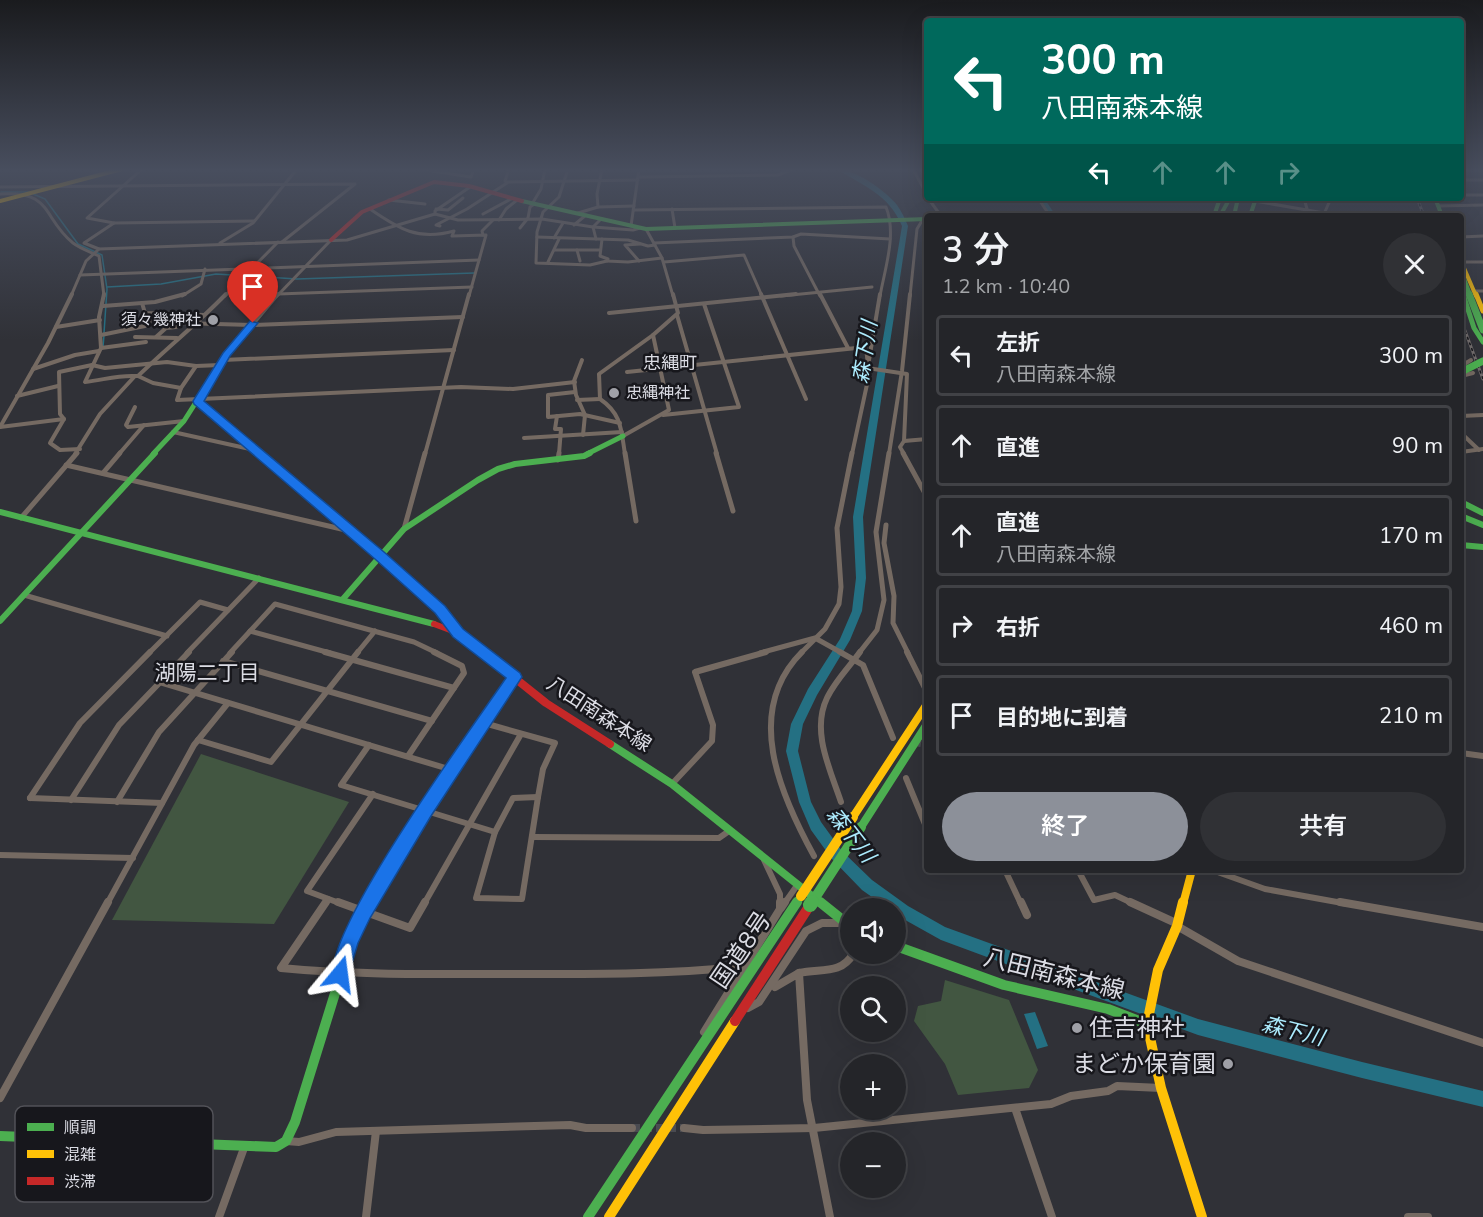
<!DOCTYPE html>
<html lang="ja">
<meta charset="utf-8">
<style>
body{margin:0;font-family:"Nunito Sans","Noto Sans JP",sans-serif;background:#303135;color:#f1f3f6;height:100vh;display:flex;flex-direction:column;font-size:22px;white-space:nowrap}
*{box-sizing:border-box;margin:0}
p{font-size:20px;color:#a3a5a8}
.icon{flex:none;width:33px;height:33px;fill:none;stroke:currentColor;stroke-width:2;stroke-linecap:round;stroke-linejoin:round}
.map{position:relative;flex:1;overflow:hidden}
.side{position:absolute;left:924px;top:213px;width:540px;height:660px;display:flex;flex-direction:column;background:#242529;border-radius:6px;box-shadow:0 6px 24px #0002,0 0 0 2px #414246}
.side>*{flex:none}
.banner{position:absolute;left:924px;top:18px;width:540px;height:183px;border-radius:6px;box-shadow:0 6px 24px #0002,0 0 0 2px #414246;background:#00695c;color:#fff;overflow:hidden}
.buttons{position:absolute;left:840px;top:898px;display:grid;gap:12px}
.buttons a{display:grid;place-items:center;width:66px;height:66px;border-radius:50%;background:#242529;box-shadow:0 6px 24px #0002,0 0 0 2px #414246;font-size:30px}
.pin{position:absolute;display:grid;place-items:center;width:51px;height:51px;color:#fff;margin:-62px -26px;border-radius:50% 50% 50% 0;rotate:-45deg;box-shadow:0 0 6px #0007}
.pin .icon{rotate:45deg}
.me{position:absolute;width:66px;margin:-33px;rotate:16deg;stroke-linejoin:round;filter:drop-shadow(0 0 4px #0008)}
.turn{display:flex;align-items:center;gap:21px;height:126px;padding:0 18px;font-size:27px}
.turn .icon{width:78px;height:78px;stroke-width:2.5}
.turn b{display:block;font-size:42px;line-height:51px}
.lanes{display:flex;align-items:center;height:57px;padding:0 18px;background:#0003;justify-content:center;gap:30px;direction:ltr}
.lanes .off{opacity:.35}
.round{display:grid;place-items:center;flex:none;width:63px;height:63px;border-radius:32px;background:#303135}
.head{display:flex;align-items:center;justify-content:space-between;height:102px;padding:0 18px}
h1{font-size:36px;font-weight:600;line-height:45px}
.primary-button{display:flex;gap:12px;margin-top:auto;padding:12px 18px}
.primary-button a{flex:1;height:69px;border-radius:36px;background:#8c9099;color:#fff;font-size:24px;font-weight:600;line-height:69px;text-align:center}
.primary-button a+a{background:#303135;color:#f1f3f6}
ul{padding:0;list-style:none}
li{display:flex;align-items:center;gap:18px;height:81px;margin:0 12px 9px;padding:0 6px;border:3px solid #414246;border-radius:6px}
li div{flex:1}
li b{display:block;font-size:22px}
li em{font-style:normal}
.map>svg:first-child{display:block}
.green{fill:#425641}
.water{fill:#247083}
.lines{fill:none;stroke-linecap:round;stroke-linejoin:round}
.stream{stroke:#247083;stroke-width:1.5}
.river{fill:#247083;fill-rule:evenodd}
.street-tunnel-far1{stroke:#4a4b51;stroke-width:6;stroke-dasharray:6 3;stroke-linecap:butt}
.street-tunnel{stroke:#4a4b51;stroke-width:8;stroke-dasharray:8 4;stroke-linecap:butt}
.street-far4{stroke:#756a62;stroke-width:3}
.street-far3{stroke:#756a62;stroke-width:4}
.street-far2{stroke:#756a62;stroke-width:5}
.street-far1{stroke:#756a62;stroke-width:6}
.street{stroke:#756a62;stroke-width:8}
.fast-far4{stroke:#4caf50;stroke-width:4}
.fast-far3{stroke:#4caf50;stroke-width:5}
.fast-far2{stroke:#4caf50;stroke-width:6}
.fast-far1{stroke:#4caf50;stroke-width:8}
.fast{stroke:#4caf50;stroke-width:10}
.slow-far3{stroke:#ffc107;stroke-width:4}
.slow-far2{stroke:#ffc107;stroke-width:5}
.slow-far1{stroke:#ffc107;stroke-width:8}
.slow{stroke:#ffc107;stroke-width:10}
.jam-far3{stroke:#c62828;stroke-width:4}
.jam-far2{stroke:#c62828;stroke-width:6}
.jam-far1{stroke:#c62828;stroke-width:8}
.jam{stroke:#c62828;stroke-width:10}
.rail-casing{stroke:#716c6c;stroke-width:3}
.rail{stroke:#17171c;stroke-width:1.5;stroke-dasharray:3;stroke-linecap:butt}
.fast-bridge-far3{stroke:#4caf50;stroke-width:5}
.fast-bridge-far2{stroke:#4caf50;stroke-width:7}
.fast-bridge-far1{stroke:#4caf50;stroke-width:10}
.fast-bridge{stroke:#4caf50;stroke-width:14}
.slow-bridge{stroke:#ffc107;stroke-width:10}
.route{fill:#1a73e8;stroke:#114b97;stroke-width:1.5}
.poi-dot{fill:#9fa0a7;stroke:#17171c;stroke-width:2}
.labels{text-anchor:middle;dominant-baseline:central;stroke-width:5;stroke-linejoin:round;paint-order:stroke}
.far-poi-label{font-size:16px;fill:#dbdce4;stroke:#17171c;text-anchor:end}
.far-quarter-label{font-size:18px;fill:#dbdce4;stroke:#17171c}
.street-label{font-size:20px;fill:#dbdce4;stroke:#17171c}
.water-label{font-size:21px;font-style:italic;fill:#adecfe;stroke:#17171c}
.neighbourhood-label{font-size:21px;fill:#dbdce4;stroke:#17171c}
.near-street-label{font-size:24px;fill:#dbdce4;stroke:#17171c}
.near-poi-label{font-size:24px;fill:#dbdce4;stroke:#17171c;text-anchor:start}
.key{fill:#17171c;stroke:#525258;stroke-width:1.5}
.key-label{font-size:16px;fill:#dbdce4}
</style>
<div class="map">
<svg width="1483" height="1217" viewBox="0 0 1483 1217">
<rect width="100%" height="100%" fill="#303137"/>
<g class="green">
<polygon points="201,754 349,802 274,924 112,920"/>
<polygon points="945,980 1009,1000 1038,1070 1029,1088 958,1095 945,1064 914,1021 918,1006 941,1001"/>
</g>
<polygon class="water" points="1035,1012 1048,1046 1037,1049 1024,1014"/>
<g class="lines">
<g class="stream">
<polyline points="1,192 29,192"/>
<polyline points="33,194 45,199 78,244 102,255 107,289 104,333"/>
<polyline points="107,287 161,284 216,274 297,279 474,273"/>
<polyline points="103,347 104,335"/>
</g>
<g class="river">
<path d="M837,169C855,169 886,191 897,205C902,212 905,219 908,226L863,517L866,578L862,611L850,640L817,695L803,724L798,751L811,802L821,822L842,851L872,880L908,906L945,927L1198,1019L1362,1062L1483,1091V1107L1362,1078L1198,1035L941,940L898,916L896,914V909H889L862,890L832,859L811,830L799,802L786,751L791,724L808,689L840,639L852,611L856,578L853,517L902,226C888,193 864,187 837,169Z"/>
<polygon points="1038,198 1044,198 1056,216 1050,216"/>
</g>
<polyline class="street-tunnel-far1" points="915,743 926,745"/>
<polyline class="street-tunnel" points="632,1128 684,1128"/>
<g class="street-far4">
<polyline points="142,169 87,218 114,223 254,221"/>
<polyline points="419,169 471,177 474,169"/>
<polyline points="568,169 559,197 543,212 537,232 536,263 590,265 607,261"/>
<polyline points="913,169 927,195"/>
<polyline points="638,177 778,175 793,169"/>
<polyline points="1461,180 1483,180"/>
<polyline points="507,182 638,180"/>
<polyline points="0,187 355,184 282,242"/>
<path d="M0,194C53,190 42,218 73,243C81,249 91,252 99,256L104,296"/>
<polyline points="1461,195 1483,195"/>
<polyline points="928,198 941,216"/>
<polyline points="1038,198 1050,216"/>
<polyline points="1304,198 1307,209"/>
<polyline points="389,200 425,204"/>
<polyline points="1255,201 1324,213"/>
<polyline points="532,204 541,189 545,169"/>
<polyline points="1438,206 1483,205"/>
<polyline points="598,207 597,194 602,169"/>
<path d="M370,209C399,229 418,241 454,231L452,236L486,235L469,296"/>
<polyline points="436,209 448,210 463,198"/>
<polyline points="672,209 675,228"/>
<path d="M634,210L886,207C897,234 885,268 880,296"/>
<polyline points="578,213 598,207 634,206"/>
<polyline points="435,214 435,211 470,187"/>
<polyline points="483,214 511,199"/>
<polyline points="1324,214 1331,198"/>
<polyline points="499,220 506,209 517,200"/>
<polyline points="574,225 586,215"/>
<polyline points="440,226 436,225 467,209 507,183 505,181 509,169"/>
<polyline points="631,226 639,169"/>
<polyline points="520,228 528,218 530,207 534,204"/>
<polyline points="646,229 662,258 673,296"/>
<polyline points="483,235 482,231 493,220"/>
<polyline points="537,237 628,240 648,246 655,245"/>
<polyline points="793,237 794,246 820,296"/>
<polyline points="1461,237 1483,236"/>
<polyline points="554,238 563,223"/>
<polyline points="596,239 593,227 601,219"/>
<polyline points="602,239 600,256 608,259 607,261 628,262 662,258"/>
<polyline points="220,243 253,223 297,169"/>
<polyline points="654,243 793,237 801,234 890,239"/>
<polyline points="99,249 84,243 114,223"/>
<polyline points="555,250 600,250"/>
<polyline points="577,250 580,261"/>
<polyline points="639,261 625,245 640,244"/>
<polyline points="548,262 559,239"/>
<polyline points="664,262 744,255 762,296"/>
<polyline points="1461,262 1483,262"/>
<polyline points="80,275 479,260"/>
<polyline points="1473,291 1483,291"/>
<polyline points="278,294 472,287"/>
<polyline points="71,296 86,261 99,249 347,240 435,214 458,220 542,219 593,227 633,230 640,228"/>
<polyline points="182,296 201,284 205,269"/>
<polyline points="225,296 278,242"/>
<polyline points="277,296 331,240"/>
<polyline points="781,296 872,287"/>
<polyline points="910,296 917,229 923,219"/>
</g>
<g class="street-far3">
<path d="M104,294L99,317L101,348L85,382C103,380 118,375 135,376"/>
<polyline points="761,294 806,399"/>
<polyline points="820,294 848,348"/>
<polyline points="142,303 145,313 204,315"/>
<polyline points="103,306 155,302 185,294"/>
<polyline points="609,313 796,294"/>
<polyline points="677,315 717,454"/>
<polyline points="154,317 181,323 252,325 463,317"/>
<polyline points="252,325 278,294"/>
<polyline points="56,327 100,320"/>
<polyline points="101,335 145,326 154,317 152,315"/>
<polyline points="135,337 177,338"/>
<polyline points="156,337 166,328 176,327 181,323"/>
<polyline points="101,348 146,342"/>
<polyline points="223,360 454,350"/>
<polyline points="582,360 574,381 576,395 585,415 583,435"/>
<polyline points="868,366 880,294"/>
<polyline points="1461,366 1471,360"/>
<polyline points="867,368 907,374 904,441 900,447 904,454"/>
<polyline points="33,369 75,355 99,351"/>
<polyline points="627,372 866,347 869,375 852,454"/>
<polyline points="138,376 153,383 181,388 177,400 461,387 513,389 575,382"/>
<polyline points="1461,376 1473,373"/>
<polyline points="181,388 196,366"/>
<polyline points="575,392 548,395 548,417 580,414 620,423"/>
<polyline points="17,396 58,386"/>
<polyline points="577,400 600,399"/>
<polyline points="135,407 126,425 128,427 184,421"/>
<polyline points="663,415 739,407 704,304"/>
<polyline points="557,416 555,429 561,429 559,454"/>
<polyline points="1461,416 1483,415"/>
<polyline points="0,427 48,343 72,294"/>
<polyline points="0,427 64,419"/>
<polyline points="173,432 250,449 254,447"/>
<polyline points="1461,433 1479,450"/>
<polyline points="623,436 669,410 653,335 678,313 673,294"/>
<polyline points="524,438 622,432"/>
<polyline points="904,441 927,439"/>
<polyline points="80,449 60,450 50,443 64,419 60,414 59,372 92,365 105,368 167,362 196,366 220,365"/>
<polyline points="1461,452 1483,449"/>
<path d="M75,454L100,414L135,376H138C167,348 198,323 226,294"/>
<polyline points="119,454 144,425"/>
<polyline points="425,454 469,294"/>
<path d="M625,454C621,430 622,414 600,399L599,374L653,335"/>
<polyline points="889,454 902,371 910,294"/>
</g>
<g class="street-far2">
<polyline points="625,453 636,521"/>
<polyline points="716,453 733,511"/>
<polyline points="903,453 927,497"/>
<polyline points="558,460 559,453"/>
<polyline points="66,465 350,531"/>
<polyline points="103,473 120,453"/>
<polyline points="21,518 77,453"/>
<polyline points="886,525 884,543 894,596 893,623 908,653"/>
<polyline points="404,529 425,453"/>
<polyline points="380,555 440,609 458,633"/>
<polyline points="24,595 167,636"/>
<polyline points="250,631 330,653"/>
<polyline points="149,653 200,602 228,610"/>
<polyline points="187,653 259,578"/>
<polyline points="230,653 275,604 414,642 437,653"/>
<polyline points="357,653 375,631"/>
<polyline points="760,653 815,638 842,653"/>
<polyline points="801,653 825,629 839,604 841,587 837,528 852,453"/>
<polyline points="859,653 877,630 884,600 876,532 889,453"/>
</g>
<g class="street-far1">
<polyline points="325,652 454,688"/>
<path d="M802,652C743,711 780,794 814,856"/>
<polyline points="840,652 863,665 893,738"/>
<polyline points="907,652 927,692"/>
<polyline points="223,661 432,721"/>
<polyline points="159,682 452,770"/>
<polyline points="484,723 555,743 543,769 538,797"/>
<polyline points="198,740 271,762 358,652"/>
<polyline points="369,745 341,785 495,832"/>
<polyline points="1461,753 1483,756"/>
<polyline points="408,756 464,673 462,666 434,652"/>
<polyline points="906,778 927,829"/>
<polyline points="672,784 712,741 713,725 695,672 766,652"/>
<polygon points="538,797 522,899 476,898 495,832 513,798"/>
<polyline points="30,798 80,723 150,652"/>
<polyline points="30,798 162,803"/>
<polyline points="71,800 119,725 189,652"/>
<polyline points="117,802 159,732 232,652"/>
<path d="M841,802C830,769 811,731 827,698C835,681 850,666 860,652"/>
<polyline points="532,837 719,838 729,831"/>
<polyline points="0,855 133,858"/>
<polyline points="764,860 780,894 780,904"/>
<polyline points="1005,870 1021,904"/>
<polyline points="1078,870 1094,900 1115,895 1134,904"/>
<polyline points="1212,870 1265,889 1348,904"/>
<polyline points="107,904 194,745 228,703"/>
<polyline points="325,904 328,899"/>
<polyline points="342,904 307,891 373,794"/>
<polyline points="369,904 418,821 515,677"/>
<polyline points="424,904 521,734"/>
<polyline points="784,904 798,884"/>
</g>
<g class="street">
<path d="M326,902L281,968C356,975 430,974 505,974C583,974 661,975 738,967"/>
<polyline points="338,902 410,928 425,902"/>
<polyline points="1021,902 1027,915"/>
<polyline points="1130,902 1178,924"/>
<polyline points="1340,902 1483,927"/>
<polyline points="781,908 785,902"/>
<polyline points="1177,926 1238,961 1483,1043"/>
<path d="M799,973C820,968 841,975 853,954"/>
<polyline points="341,974 353,939 370,902"/>
<polyline points="775,987 799,973 807,1100 830,1217"/>
<polyline points="748,1008 759,1002 806,931 822,923 844,923"/>
<polyline points="704,1032 780,909 780,902"/>
<polyline points="0,1098 108,902"/>
<polyline points="1015,1108 1052,1217"/>
<polyline points="684,1128 703,1130 814,1128 1051,1104 1071,1096 1108,1091 1117,1086 1161,1088"/>
<polyline points="286,1141 299,1142 336,1132 570,1125 586,1128 632,1128"/>
<polyline points="219,1217 244,1148"/>
<polyline points="366,1217 376,1131"/>
<polyline points="1408,1217 1428,1217"/>
</g>
<g class="fast-far4">
<polyline points="1435,198 1442,216"/>
<polyline points="522,201 646,229 927,219"/>
<polyline points="1119,216 1174,216"/>
<polyline points="1214,216 1220,198"/>
<polyline points="1220,216 1230,198"/>
<polyline points="1234,216 1238,198"/>
<polyline points="1250,216 1256,198"/>
<polyline points="1461,289 1463,296"/>
</g>
<g class="fast-far3">
<polyline points="1463,294 1474,328 1483,342"/>
<polyline points="198,401 261,454"/>
<polyline points="153,454 184,421 226,355 252,325"/>
<polyline points="587,454 623,436"/>
</g>
<g class="fast-far2">
<polyline points="259,453 380,555"/>
<polyline points="1461,502 1483,513"/>
<polyline points="0,512 434,624"/>
<polyline points="1461,516 1483,525"/>
<polyline points="1461,545 1483,547"/>
<polyline points="343,599 404,529 478,480 498,469 515,464 584,456 590,453"/>
<polyline points="0,621 155,453"/>
</g>
<g class="fast-far1">
<polyline points="610,744 672,784 822,904"/>
<polyline points="861,827 927,724"/>
<polyline points="796,904 801,896"/>
</g>
<g class="fast">
<polyline points="820,902 850,926"/>
<polyline points="896,946 1004,985 1108,1009 1147,1024"/>
<polyline points="0,1136 276,1147 286,1141 295,1122 341,974"/>
<polyline points="588,1217 797,902"/>
</g>
<g class="slow-far3">
<polyline points="0,201 122,169"/>
<polyline points="1461,261 1476,296"/>
</g>
<polyline class="slow-far2" points="1476,294 1483,311"/>
<g class="slow-far1">
<polyline points="853,817 927,704"/>
<polyline points="1183,904 1192,870"/>
</g>
<g class="slow">
<polyline points="1183,902 1177,926 1158,970 1147,1024 1161,1088 1202,1217"/>
<polyline points="609,1217 735,1021"/>
</g>
<polyline class="jam-far3" points="331,240 362,212 434,182 469,186 522,201"/>
<polyline class="jam-far2" points="434,624 458,633 484,653"/>
<polyline class="jam-far1" points="482,652 546,703 610,744"/>
<polyline class="jam" points="735,1021 810,905"/>
<g class="rail-casing">
<g id="rail">
<polyline points="1417,198 1424,216"/>
<polyline points="1461,320 1483,379"/>
</g>
</g>
<use href="#rail" class="rail"/>
<polyline class="fast-bridge-far3" points="1462,275 1470,296"/>
<g class="fast-bridge-far2">
<polyline points="1469,294 1483,330"/>
<polyline points="1461,372 1483,361"/>
</g>
<polyline class="fast-bridge-far1" points="811,904 861,827"/>
<polyline class="fast-bridge" points="810,905 812,902"/>
<polyline class="slow-bridge" points="801,896 853,817"/>
</g>
<linearGradient id="sky" x2="0" y2="1"><stop stop-color="#1a1b1e"/><stop offset="0.5" stop-color="#484e5e"/><stop offset="1" stop-color="#484e5e" stop-opacity="0"/></linearGradient>
<rect width="1483" height="340" fill="url(#sky)"/>
<path class="route" d="M250,321L258,323L230,356L204,401L384,552L445,606L463,629L520,673L522,677L431,816L370,918L358,943L347,980L340,983L334,980C317,939 476,722 506,678L453,637L435,613L375,559L194,404L193,401L223,353Z"/>
<g class="poi-dot">
<circle cx="213" cy="320" r="6"/>
<circle cx="614" cy="393" r="6"/>
<circle cx="1077" cy="1028" r="6"/>
<circle cx="1228" cy="1064" r="6"/>
</g>
<g class="labels">
<g class="far-poi-label">
<text x="201" y="320">須々幾神社</text>
<text x="626" y="393" text-anchor="start">忠縄神社</text>
</g>
<g class="far-quarter-label">
<text x="670" y="363">忠縄町</text>
</g>
<g class="street-label">
<text transform="translate(599 714) rotate(33)">八田南森本線</text>
</g>
<g class="water-label">
<text transform="translate(865 352) rotate(-81)">森下川</text>
<text transform="translate(851 835) rotate(52)">森下川</text>
<text transform="translate(1293 1031) rotate(14)">森下川</text>
</g>
<g class="neighbourhood-label">
<text x="207" y="673">湖陽二丁目</text>
</g>
<g class="near-street-label">
<text transform="translate(741 950) rotate(-56)">国道8号</text>
<text transform="translate(1054 974) rotate(14)">八田南森本線</text>
</g>
<g class="near-poi-label">
<text x="1089" y="1028">住吉神社</text>
<text x="1216" y="1064" text-anchor="end">まどか保育園</text>
</g>
</g>
<rect x="15" y="1106" width="198" height="96" rx="9" class="key"/>
<rect x="27" y="1123" width="27" height="8" fill="#4caf50"/>
<rect x="27" y="1150" width="27" height="8" fill="#ffc107"/>
<rect x="27" y="1177" width="27" height="8" fill="#c62828"/>
<g class="key-label">
<text x="64" y="1133">順調</text>
<text x="64" y="1160">混雑</text>
<text x="64" y="1187">渋滞</text>
</g>
</svg>
<div class="buttons">
<a><svg class="icon" aria-label="sound" viewBox="0 0 24 24"><path d="M4 9h4l5-4v14l-5-4H4zM17 9q2 3 0 6"/></svg></a>
<a><svg class="icon" aria-label="search" viewBox="0 0 24 24"><circle cx="10" cy="10" r="6"/><path d="M15 15l6 6"/></svg></a>
<a>+</a>
<a>−</a>
</div>
<div class="pin" style="left:253px;top:323px;background:#d93025"><svg class="icon" aria-label="arrive" viewBox="0 0 24 24"><path d="M6 21V4h12l-3 4 3 4H6"/></svg></div>
<svg class="me" style="left:340px;top:974px" viewBox="-20 -20 40 40"><path d="M0-17L14 15 0 8-14 15z" fill="#1a73e8" stroke="#fff" stroke-width="4"/></svg>
<div class="banner">
<div class="turn"><svg class="icon" aria-label="left" viewBox="0 0 24 24"><path d="M17 20v-9H6M10 6l-5 5 5 5"/></svg><div><b>300 m</b>八田南森本線</div></div>
<div class="lanes"><svg class="icon" aria-label="left" viewBox="0 0 24 24"><path d="M17 20v-9H6M10 6l-5 5 5 5"/></svg><svg class="icon off" aria-label="ahead" viewBox="0 0 24 24"><path d="M12 20V5M6 11l6-6 6 6"/></svg><svg class="icon off" aria-label="ahead" viewBox="0 0 24 24"><path d="M12 20V5M6 11l6-6 6 6"/></svg><svg class="icon off" aria-label="right" viewBox="0 0 24 24"><path d="M7 20v-9h11M14 6l5 5-5 5"/></svg></div>
</div>
<section class="side">
<div class="head"><div><h1>3 分</h1><p>1.2 km · 10:40</p></div><a class="round"><svg class="icon" aria-label="close" viewBox="0 0 24 24"><path d="M6 6l12 12M18 6L6 18"/></svg></a></div>
<ul>
<li><svg class="icon" aria-label="left" viewBox="0 0 24 24"><path d="M17 20v-9H6M10 6l-5 5 5 5"/></svg><div><b>左折</b><p>八田南森本線</p></div><em>300 m</em></li>
<li><svg class="icon" aria-label="ahead" viewBox="0 0 24 24"><path d="M12 20V5M6 11l6-6 6 6"/></svg><div><b>直進</b></div><em>90 m</em></li>
<li><svg class="icon" aria-label="ahead" viewBox="0 0 24 24"><path d="M12 20V5M6 11l6-6 6 6"/></svg><div><b>直進</b><p>八田南森本線</p></div><em>170 m</em></li>
<li><svg class="icon" aria-label="right" viewBox="0 0 24 24"><path d="M7 20v-9h11M14 6l5 5-5 5"/></svg><div><b>右折</b></div><em>460 m</em></li>
<li><svg class="icon" aria-label="arrive" viewBox="0 0 24 24"><path d="M6 21V4h12l-3 4 3 4H6"/></svg><div><b>目的地に到着</b></div><em>210 m</em></li>
</ul>
<div class="primary-button"><a>終了</a><a>共有</a></div>
</section>
</div>
